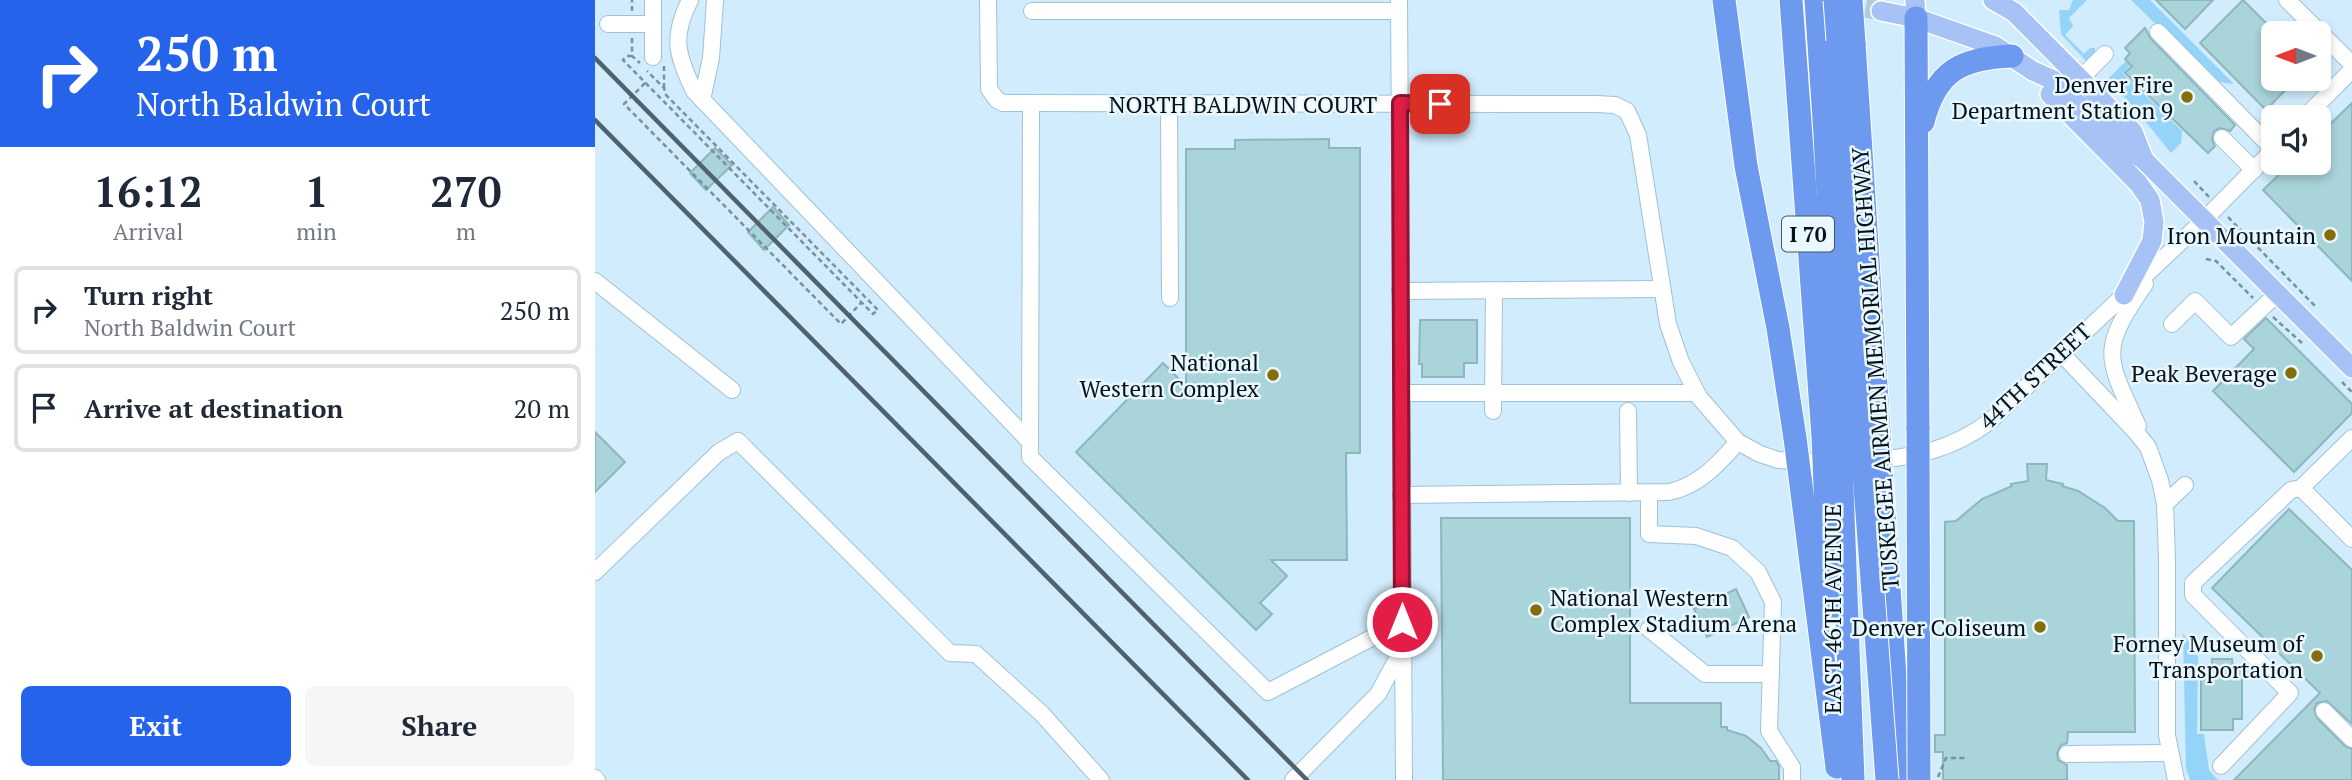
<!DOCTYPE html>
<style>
body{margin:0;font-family:"PT Serif",serif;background:#f6f6f7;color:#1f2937;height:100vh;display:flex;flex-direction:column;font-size:26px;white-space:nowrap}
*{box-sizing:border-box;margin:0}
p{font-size:23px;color:#747a83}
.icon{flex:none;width:38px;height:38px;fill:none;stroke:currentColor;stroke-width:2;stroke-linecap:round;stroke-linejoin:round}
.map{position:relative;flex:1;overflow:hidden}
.sheet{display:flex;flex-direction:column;background:#fff;width:595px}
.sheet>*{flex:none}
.hud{background:#2563eb;color:#fff;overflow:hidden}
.needle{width:46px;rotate:270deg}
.buttons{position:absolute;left:1666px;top:21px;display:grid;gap:14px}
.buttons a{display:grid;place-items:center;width:70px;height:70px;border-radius:10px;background:#fff;box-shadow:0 4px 10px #0003;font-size:35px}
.pin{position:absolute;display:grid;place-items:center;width:60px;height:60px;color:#fff;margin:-30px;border-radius:14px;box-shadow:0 4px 10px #0006}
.me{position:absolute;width:77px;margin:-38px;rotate:0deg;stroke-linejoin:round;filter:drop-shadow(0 0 5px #0008)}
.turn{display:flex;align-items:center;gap:24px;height:147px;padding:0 21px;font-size:32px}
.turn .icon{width:91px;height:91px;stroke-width:2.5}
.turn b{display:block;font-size:49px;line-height:60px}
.eta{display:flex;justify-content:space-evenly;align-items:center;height:119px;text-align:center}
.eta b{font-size:42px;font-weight:700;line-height:49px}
.action{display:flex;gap:14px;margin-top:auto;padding:14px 21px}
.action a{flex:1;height:80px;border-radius:10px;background:#2563eb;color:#fff;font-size:28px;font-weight:700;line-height:80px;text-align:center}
.action a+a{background:#f6f6f7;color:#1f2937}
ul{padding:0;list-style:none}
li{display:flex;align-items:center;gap:21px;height:88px;margin:0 14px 10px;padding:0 7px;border:4px solid #e0e1e3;border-radius:10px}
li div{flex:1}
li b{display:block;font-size:26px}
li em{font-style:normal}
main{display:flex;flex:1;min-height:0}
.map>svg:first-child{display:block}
.green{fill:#94d4f9}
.building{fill:#a9d4d9;stroke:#8db7bd;stroke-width:2}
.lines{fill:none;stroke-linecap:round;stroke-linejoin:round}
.major-tunnel{stroke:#b3cbda;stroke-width:19;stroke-dasharray:19 10;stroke-linecap:butt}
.minor-casing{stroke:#a0c1d5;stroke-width:18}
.major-casing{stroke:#fff;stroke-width:22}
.highway-casing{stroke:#fff;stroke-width:25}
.path{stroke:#7c909c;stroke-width:2.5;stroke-dasharray:5 3.5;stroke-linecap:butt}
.minor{stroke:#fff;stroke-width:16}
.major{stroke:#a7c2f5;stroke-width:19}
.highway{stroke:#6d99ef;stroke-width:23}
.rail{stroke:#51626d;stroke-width:4.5}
.highway-bridge-casing{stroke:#fff;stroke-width:25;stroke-linecap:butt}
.highway-bridge{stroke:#6d99ef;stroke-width:23}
.route-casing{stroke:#92132f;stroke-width:18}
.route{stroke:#e11d48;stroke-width:12}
.poi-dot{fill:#856d09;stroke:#e9f7ff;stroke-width:2.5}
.labels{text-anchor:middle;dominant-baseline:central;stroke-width:5;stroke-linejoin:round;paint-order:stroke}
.shield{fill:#e9f7ff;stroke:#4a565d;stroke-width:2}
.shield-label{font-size:21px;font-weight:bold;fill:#061118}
.poi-label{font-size:23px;fill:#061118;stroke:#e9f7ff;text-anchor:end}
.street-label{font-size:23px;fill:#061118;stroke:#e9f7ff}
</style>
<main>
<section class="sheet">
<div class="hud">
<div class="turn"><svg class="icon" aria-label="right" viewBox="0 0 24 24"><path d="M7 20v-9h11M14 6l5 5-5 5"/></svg><div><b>250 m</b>North Baldwin Court</div></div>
</div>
<div class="eta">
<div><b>16:12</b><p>Arrival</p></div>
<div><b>1</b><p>min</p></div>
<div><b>270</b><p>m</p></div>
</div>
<ul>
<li><svg class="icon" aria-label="right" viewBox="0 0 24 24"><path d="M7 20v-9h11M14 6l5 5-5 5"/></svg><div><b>Turn right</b><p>North Baldwin Court</p></div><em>250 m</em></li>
<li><svg class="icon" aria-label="arrive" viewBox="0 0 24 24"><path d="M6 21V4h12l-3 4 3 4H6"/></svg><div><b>Arrive at destination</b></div><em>20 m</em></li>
</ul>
<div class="action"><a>Exit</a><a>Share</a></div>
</section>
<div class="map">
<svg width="1757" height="780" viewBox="0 0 1757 780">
<rect width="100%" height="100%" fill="#d1ecfc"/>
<g class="green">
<polygon points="1478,0 1492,0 1474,18 1478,26 1470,35 1489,54 1495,48 1500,48 1500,54 1492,62 1466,34 1464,10 1474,10"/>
<polygon points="1536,0 1555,0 1639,84 1625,82 1569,26 1566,29"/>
<polygon points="1531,61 1535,65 1528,74 1587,131 1586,143 1576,153 1537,105 1512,80"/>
<polygon points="1588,633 1603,657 1602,734 1609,734 1614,770 1623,780 1595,780 1591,768"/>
</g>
<g class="building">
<polygon points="1561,0 1618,0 1590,29"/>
<polygon points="1648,0 1678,30 1678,79 1701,79 1671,110 1605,43"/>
<polygon points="1550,28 1556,39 1640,125 1635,131 1625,128 1619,131 1617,140 1620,146 1613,153 1530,73 1537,66 1530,59 1535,53 1530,48"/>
<polygon points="1757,103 1757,281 1668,190 1696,163 1724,163 1724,135"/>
<polygon points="734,139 734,148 765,148 765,453 751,453 752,560 676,560 692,576 665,603 677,614 661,630 481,452 568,363 591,386 591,149 640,149 640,140"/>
<polygon points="120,148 137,165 111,190 95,173"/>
<polygon points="178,207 194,225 169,250 153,232"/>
<polygon points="1671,318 1757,404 1757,413 1699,472 1618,391 1659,349 1649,339"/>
<polygon points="825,320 882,320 882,363 869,363 869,377 827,377 827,364 824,364"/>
<polygon points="0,432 30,462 0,492"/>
<polygon points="1432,464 1452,464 1451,480 1468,484 1467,486 1483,491 1510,508 1523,521 1539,521 1540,732 1473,732 1472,743 1466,745 1462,753 1463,760 1472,765 1472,780 1348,780 1348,752 1340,752 1340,735 1350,735 1350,522 1361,521 1387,499 1417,486 1416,484 1433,481"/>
<polygon points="1694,509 1757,570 1757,724 1732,701 1722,703 1719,709 1722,718 1750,746 1757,749 1757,780 1639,780 1725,693 1617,588"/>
<polygon points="846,518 1035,518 1035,703 1126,703 1126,727 1132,727 1132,730 1151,736 1166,748 1175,761 1181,761 1184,766 1184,780 848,780"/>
<polygon points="1141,589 1154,617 1112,637 1099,609"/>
<polygon points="1617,659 1637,659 1638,670 1647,670 1647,719 1638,719 1638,730 1606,730 1606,665 1617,665"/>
</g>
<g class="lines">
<polyline class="major-tunnel" points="1242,3 1286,11"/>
<g class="minor-casing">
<g id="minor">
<polyline points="58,0 58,57"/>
<path d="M95,0C76,37 82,55 99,91L435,442"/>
<polyline points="393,0 394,89 402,100 408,103 1001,104 1020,105 1032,111 1043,135 1073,324 1086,362 1104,397 1143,442 1165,454 1183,460 1237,463"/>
<polyline points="804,0 809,780"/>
<polyline points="1692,0 1757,64"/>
<polyline points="437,11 804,11"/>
<polyline points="13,24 58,24"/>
<polyline points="1563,32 1678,149"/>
<polyline points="1485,79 1510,54"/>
<polyline points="107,100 116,58 120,0"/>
<polyline points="436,104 435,457 673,692 807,622"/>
<polyline points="574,104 575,298"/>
<polyline points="1710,117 1757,70"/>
<polyline points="1627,138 1659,170"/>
<polyline points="0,281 137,390"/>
<polyline points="805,291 1066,289"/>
<polyline points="1577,324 1600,301 1636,337 1682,294"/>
<polyline points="1466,353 1540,431 1553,447 1565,480 1570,504 1572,558 1572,735 1581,780"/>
<polyline points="806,393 1101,393"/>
<polyline points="898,411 899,290"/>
<polyline points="1033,411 1034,493"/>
<path d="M1543,426C1511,356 1504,351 1550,284"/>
<path d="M1277,461C1322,456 1356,450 1394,422L1609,220L1678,150"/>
<polyline points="1706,488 1757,539"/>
<polyline points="1054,493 1054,534 1101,536 1137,548 1163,572 1178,602 1174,731 1197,767 1197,780"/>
<path d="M806,495L1074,492C1104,486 1124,463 1143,442"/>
<polyline points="1570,504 1590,485"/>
<polyline points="0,572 124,452 143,441 355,653 381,654 447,714 506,780"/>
<polyline points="1054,629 1110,674 1176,674"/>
<polyline points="1237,659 1237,601"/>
<polyline points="1729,711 1757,739"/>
<polyline points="1472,754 1574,753"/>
<polyline points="1626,766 1695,693 1598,595 1598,583 1696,490 1706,488 1757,438"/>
<polyline points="0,778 2,780"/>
<polyline points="698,780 783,694 803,657 803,652"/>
</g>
</g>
<g class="major-casing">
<g id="major">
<polyline points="1320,0 1321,18"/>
<polyline points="1398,0 1419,12 1538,132 1549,160"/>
<polyline points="1286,11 1321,18 1400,46 1438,71 1458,80 1527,146 1549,160 1757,368"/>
<polyline points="1455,94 1543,183 1555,200 1559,222 1557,241 1529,295"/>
</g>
</g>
<g class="highway-casing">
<g id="highway">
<polyline points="1129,0 1151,166 1183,328 1200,438"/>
<polyline points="1196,0 1228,436"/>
<polyline points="1221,0 1230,134 1245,435"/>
<polyline points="1321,18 1323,430"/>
<polyline points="1243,40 1266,433"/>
<polyline points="1259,43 1284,432"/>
<path d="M1328,122C1341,70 1367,58 1417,56"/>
<polyline points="1287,485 1307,780"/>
</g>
</g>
<g class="path">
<polyline points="37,11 37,0"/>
<polyline points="37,38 37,56 45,63"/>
<polyline points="37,56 32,56 28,60 278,314 283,310 71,95 69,88 52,71"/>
<polyline points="69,66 69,88"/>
<polyline points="50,83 29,104 246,324 266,303"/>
<polyline points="1599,181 1614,197"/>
<polyline points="1633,217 1721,307"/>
<polyline points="1611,259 1621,261 1658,298"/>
<polyline points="1678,317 1707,343"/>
<polyline points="1747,382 1757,392"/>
<polyline points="1343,777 1351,758 1373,758"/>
</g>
<use href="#minor" class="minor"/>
<use href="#major" class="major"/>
<use href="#highway" class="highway"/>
<g class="rail">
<polyline points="0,58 712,780"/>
<polyline points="0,120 653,780"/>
</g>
<g class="highway-bridge-casing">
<g id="highway-bridge">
<polyline points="1240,0 1243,40"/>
<polyline points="1256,0 1259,43"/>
<polyline points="1323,430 1324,780"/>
<polyline points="1284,432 1287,485"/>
<polyline points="1266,433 1292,780"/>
<polyline points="1245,435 1258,780"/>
<polyline points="1228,436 1235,610"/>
<polyline points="1200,438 1242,767"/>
</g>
</g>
<use href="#highway-bridge" class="highway-bridge"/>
</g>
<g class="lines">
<g class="route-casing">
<polyline id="route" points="807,622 805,103 845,104"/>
</g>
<use href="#route" class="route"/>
</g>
<g class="poi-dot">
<circle cx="1592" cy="97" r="7"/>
<circle cx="1735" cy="235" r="7"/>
<circle cx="1696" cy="373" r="7"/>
<circle cx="678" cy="375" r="7"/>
<circle cx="941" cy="610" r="7"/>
<circle cx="1445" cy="627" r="7"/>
<circle cx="1722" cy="656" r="7"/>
</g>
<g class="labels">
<rect class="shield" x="1187" y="216.5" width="52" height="35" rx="5"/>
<g class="shield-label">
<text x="1213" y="234">I 70</text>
</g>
<g class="poi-label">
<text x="1578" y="84">Denver Fire<tspan x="1578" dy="26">Department Station 9</tspan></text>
<text x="1721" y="235">Iron Mountain</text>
<text x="664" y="362">National<tspan x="664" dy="26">Western Complex</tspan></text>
<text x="1682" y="373">Peak Beverage</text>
<text x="955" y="597" text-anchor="start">National Western<tspan x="955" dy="26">Complex Stadium Arena</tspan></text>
<text x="1431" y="627">Denver Coliseum</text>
<text x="1708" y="643">Forney Museum of<tspan x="1708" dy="26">Transportation</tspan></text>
</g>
<g class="street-label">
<text x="648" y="104">NORTH BALDWIN COURT</text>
<text transform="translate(1280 369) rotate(-94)">TUSKEGEE AIRMEN MEMORIAL HIGHWAY</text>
<text transform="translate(1440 376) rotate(-43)">44TH STREET</text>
<text transform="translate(1237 609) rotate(-90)">EAST 46TH AVENUE</text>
</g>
</g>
</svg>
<div class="buttons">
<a><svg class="needle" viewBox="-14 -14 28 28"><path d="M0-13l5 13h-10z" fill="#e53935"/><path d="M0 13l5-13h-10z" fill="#747a83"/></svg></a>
<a><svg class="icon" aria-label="sound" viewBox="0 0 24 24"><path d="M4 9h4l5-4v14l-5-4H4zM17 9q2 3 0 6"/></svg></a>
</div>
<div class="pin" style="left:845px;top:104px;background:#d93025"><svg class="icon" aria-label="arrive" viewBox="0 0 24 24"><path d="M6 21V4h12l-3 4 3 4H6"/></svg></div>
<svg class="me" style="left:807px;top:622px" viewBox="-20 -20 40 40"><circle r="17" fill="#e11d48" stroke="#fff" stroke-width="3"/><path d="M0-11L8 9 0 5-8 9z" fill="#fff"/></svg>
</div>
</main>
